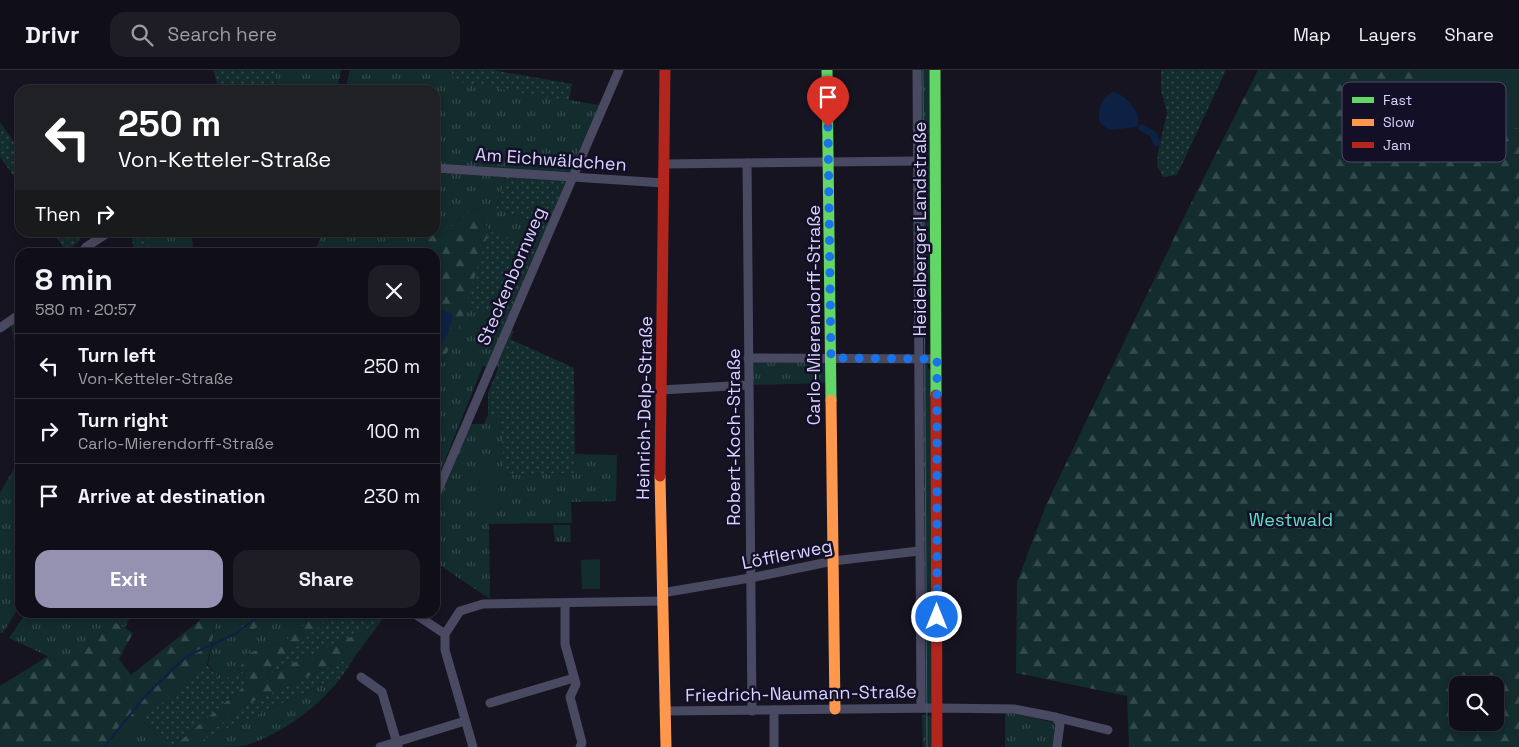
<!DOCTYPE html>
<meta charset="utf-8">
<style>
body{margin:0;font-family:"Space Grotesk",sans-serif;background:#1e1d26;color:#f1f3f6;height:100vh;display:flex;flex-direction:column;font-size:19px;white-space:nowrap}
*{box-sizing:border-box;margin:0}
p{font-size:16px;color:#9c9ca2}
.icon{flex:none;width:28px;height:28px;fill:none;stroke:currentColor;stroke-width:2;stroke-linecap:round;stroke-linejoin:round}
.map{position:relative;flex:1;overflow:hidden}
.drawer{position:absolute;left:15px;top:178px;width:425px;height:370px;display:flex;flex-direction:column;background:#100f19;border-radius:15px;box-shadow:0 2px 8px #0003,0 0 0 1px #302f38}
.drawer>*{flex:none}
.banner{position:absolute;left:15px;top:15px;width:425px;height:152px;border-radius:15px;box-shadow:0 2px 8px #0003,0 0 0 1px #302f38;background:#202124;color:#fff;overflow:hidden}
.controls{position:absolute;left:1449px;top:606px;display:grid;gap:10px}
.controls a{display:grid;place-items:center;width:55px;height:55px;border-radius:10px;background:#100f19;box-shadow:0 2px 8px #0003,0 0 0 1px #302f38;font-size:25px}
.pin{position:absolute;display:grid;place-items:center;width:42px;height:42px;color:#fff;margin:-51px -21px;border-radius:50% 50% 50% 0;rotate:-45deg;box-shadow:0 0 5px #0007}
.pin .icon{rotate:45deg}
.me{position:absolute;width:55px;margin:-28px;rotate:0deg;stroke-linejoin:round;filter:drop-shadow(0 0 4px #0008)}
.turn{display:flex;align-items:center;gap:18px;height:105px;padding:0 20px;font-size:22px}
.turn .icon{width:65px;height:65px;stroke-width:2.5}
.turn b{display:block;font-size:35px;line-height:42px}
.then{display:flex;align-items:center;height:48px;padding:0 20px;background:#0003;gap:10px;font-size:19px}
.round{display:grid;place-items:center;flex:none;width:52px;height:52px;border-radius:15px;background:#1e1d26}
.headline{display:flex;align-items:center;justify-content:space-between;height:85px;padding:0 20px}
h1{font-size:30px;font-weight:700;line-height:38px}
.primary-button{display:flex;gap:10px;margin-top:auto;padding:10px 20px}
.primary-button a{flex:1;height:58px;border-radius:15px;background:#9591b1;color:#fff;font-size:20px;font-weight:700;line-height:58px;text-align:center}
.primary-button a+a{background:#1e1d26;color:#f1f3f6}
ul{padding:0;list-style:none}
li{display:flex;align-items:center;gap:15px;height:65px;padding:0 20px;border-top:1px solid #302f38}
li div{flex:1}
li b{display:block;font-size:19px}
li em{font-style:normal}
header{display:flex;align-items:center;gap:30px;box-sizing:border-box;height:70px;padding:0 25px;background:#100f19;border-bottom:1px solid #302f38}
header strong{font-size:24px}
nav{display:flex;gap:28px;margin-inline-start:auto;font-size:18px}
.search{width:350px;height:45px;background:#1e1d26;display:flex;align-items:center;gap:12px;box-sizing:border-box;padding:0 18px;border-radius:15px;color:#9c9ca2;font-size:19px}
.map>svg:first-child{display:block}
.grass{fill:url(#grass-tufts)}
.forest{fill:url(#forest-firs);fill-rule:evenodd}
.garden{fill:url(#garden-dots)}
.pitch{fill:#132c2d}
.water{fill:#0d2144}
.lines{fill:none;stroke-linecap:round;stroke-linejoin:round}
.stream{stroke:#0d2144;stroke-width:2}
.canal{stroke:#0d2144;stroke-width:7}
.street{stroke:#4a4962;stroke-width:9}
.fast{stroke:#63d668;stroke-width:11}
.slow{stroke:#ff974d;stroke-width:11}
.jam{stroke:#b3261e;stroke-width:11}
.tram{stroke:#43596b;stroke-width:1}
.route{stroke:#1a73e8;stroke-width:9;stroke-dasharray:0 16.2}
.labels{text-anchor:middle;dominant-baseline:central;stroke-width:5;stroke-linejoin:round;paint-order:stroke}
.street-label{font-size:18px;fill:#d9d4ff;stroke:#130f26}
.park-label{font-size:18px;fill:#5fe0c0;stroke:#130f26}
.key{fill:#130f26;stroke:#4e4a67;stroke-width:1}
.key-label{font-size:14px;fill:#d9d4ff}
</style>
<header>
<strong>Drivr</strong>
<div class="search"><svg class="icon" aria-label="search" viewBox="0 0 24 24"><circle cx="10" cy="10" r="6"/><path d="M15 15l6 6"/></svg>Search here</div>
<nav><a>Map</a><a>Layers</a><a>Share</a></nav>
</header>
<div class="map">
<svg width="1519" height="677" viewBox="0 0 1519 677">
<defs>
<pattern id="grass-tufts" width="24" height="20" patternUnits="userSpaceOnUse" patternTransform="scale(1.25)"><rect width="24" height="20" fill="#132c2d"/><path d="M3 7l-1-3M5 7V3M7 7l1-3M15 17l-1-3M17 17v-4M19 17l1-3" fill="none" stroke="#354a4c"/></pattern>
<pattern id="forest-firs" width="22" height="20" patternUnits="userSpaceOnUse" patternTransform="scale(1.25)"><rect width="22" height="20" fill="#132c2d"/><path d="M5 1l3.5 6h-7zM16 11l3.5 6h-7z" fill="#354a4c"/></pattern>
<pattern id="garden-dots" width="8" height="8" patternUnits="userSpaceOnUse" patternTransform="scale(1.25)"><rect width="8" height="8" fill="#132c2d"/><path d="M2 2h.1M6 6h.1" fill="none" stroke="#354a4c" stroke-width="1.8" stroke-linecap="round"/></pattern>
</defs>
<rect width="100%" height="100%" fill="#161421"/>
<g class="grass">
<polygon points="275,0 341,0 337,20 276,20"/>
<polygon points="350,0 450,0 455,11 599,35 580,78 571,104 435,95 435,20 345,20"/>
<polygon points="921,0 930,0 932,223 924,229 920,229"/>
<polygon points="435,103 506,106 496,138 547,156 537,178 489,161 477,138 461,147 444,165 428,164 418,182 315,182 322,163 435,162"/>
<polygon points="150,163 191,163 194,182 153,182"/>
<polygon points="467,232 514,261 499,297 483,296 435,415 435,301 446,286"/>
<polygon points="20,251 20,304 11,255"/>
<polygon points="748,288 831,288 831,313 748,315"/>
<polygon points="925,295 928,295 928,299 931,299 932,634 924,635 923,297"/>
<polygon points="488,345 501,345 505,405 575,403 575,384 617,385 616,431 571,432 572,453 489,454 490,529 435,492 435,434 465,354 484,354"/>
<polygon points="15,397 20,398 20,535 3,563 0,563 0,423"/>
<polygon points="553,455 570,455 571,472 555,472"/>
<polygon points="26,543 132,543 125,558 113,551 69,596 9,568"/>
<polygon points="222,543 247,543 239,551 250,563 274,543 299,543 307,552 289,569 249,583 239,599 222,612 208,595 217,547"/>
<path d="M343,605C320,636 281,665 244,676C230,677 209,677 194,677L200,671Z"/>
<polygon points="1005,642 1052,652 1056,657 1055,677 1005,677"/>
<polygon points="922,645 931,646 932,650 933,677 923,677"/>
<polygon points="142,650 168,677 112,677"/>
</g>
<g class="forest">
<path d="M1258,0H1519V677H1129L1127,626L1016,603L1017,512L1046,435L1185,145ZM1458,615H1495V652H1458Z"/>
<path d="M477,138L489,161C475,206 464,264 435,301V281L442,273L440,238L435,237V182H418L428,163L444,165L461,147Z"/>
<polygon points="205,543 222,543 217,547 207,595 112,677 0,677 0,616 48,586 69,596 113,551 133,563 119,589 131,605 199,551"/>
<polygon points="247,543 247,542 274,543 250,563 239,551"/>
<polygon points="299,543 335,543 266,605 379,554 356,585 243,636 194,677 173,677 250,611 239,599 249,583 289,569 307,552"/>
</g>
<g class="garden">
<polygon points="213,0 275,0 276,20 219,20"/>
<polygon points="450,0 492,0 572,14 569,31 455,11"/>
<polygon points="1161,0 1226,0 1177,105 1163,107 1157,95 1158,82 1167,43 1161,21"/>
<polygon points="0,52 20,81 20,115 0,87"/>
<polygon points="506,106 567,109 547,156 496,138"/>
<polygon points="489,161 537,178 504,255 467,232"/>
<polygon points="53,163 76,163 81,170 66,181"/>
<polygon points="131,163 150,163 153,182 134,182"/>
<polygon points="510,269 574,298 575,403 504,405 501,346 488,345 488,323"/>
<polygon points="335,542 386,543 379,554 264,606"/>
<polygon points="356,585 343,605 200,671 243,636"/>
<polygon points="207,595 222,612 239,599 250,611 173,677 168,677 142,650"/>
</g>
<g class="pitch">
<polygon points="1412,0 1519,0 1519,59 1491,50 1482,40 1438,22"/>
<polygon points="497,400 500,442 479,442 478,401"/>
<polygon points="600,489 600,519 582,519 581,490"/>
</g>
<g class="water">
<path d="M1113,22C1125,24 1144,44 1137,57L1110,60L1100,53C1096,41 1102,26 1113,22Z"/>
<path d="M435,237L452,244C452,259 445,270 435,281Z"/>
</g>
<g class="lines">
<polyline class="stream" points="104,677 147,624 187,586 235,564 264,542"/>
<polyline class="canal" points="1142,58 1153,64 1157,73"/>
<g class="street">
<polyline points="917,0 921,638"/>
<polyline points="747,93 752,641"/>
<polyline points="665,94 918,91"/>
<polyline points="435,98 664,113"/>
<polyline points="82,182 86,177 109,162"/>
<polyline points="0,258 20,244"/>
<polyline points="748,288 937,289"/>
<polyline points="661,320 748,315"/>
<polyline points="435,427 619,0"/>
<polyline points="662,523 750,508 833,491 919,481"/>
<polyline points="565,534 565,574 576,614 570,627 582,673 580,677"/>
<polyline points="412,542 445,564"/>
<polyline points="361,607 382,622 398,677"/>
<polyline points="490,633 574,608"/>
<polyline points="774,640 774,677"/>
<polyline points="665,641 937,638 1014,639 1055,647 1060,654 1057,677"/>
<polyline points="1055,647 1108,660"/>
<polyline points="380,677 465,651"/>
<polyline points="473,677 445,580 445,564 460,541 483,534 662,531"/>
</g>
<g class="fast">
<polyline points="827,0 831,330"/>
<polyline points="935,0 936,325"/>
</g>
<g class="slow">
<polyline points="831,330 835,639"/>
<polyline points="660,406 666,677"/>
</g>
<g class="jam">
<polyline points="936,325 937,677"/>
<polyline points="660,406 665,0"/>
</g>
<polyline class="tram" points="923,0 927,677"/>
</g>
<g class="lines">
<polyline class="route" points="828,57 831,288 937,289 937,547"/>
</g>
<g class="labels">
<g class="street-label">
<text transform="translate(551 89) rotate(4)">Am Eichwäldchen</text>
<text transform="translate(919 159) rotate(-90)">Heidelberger Landstraße</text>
<text transform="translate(511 206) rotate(-67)">Steckenbornweg</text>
<text transform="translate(813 245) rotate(-90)">Carlo-Mierendorff-Straße</text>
<text transform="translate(644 338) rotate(-89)">Heinrich-Delp-Straße</text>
<text transform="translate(733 367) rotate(-90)">Robert-Koch-Straße</text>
<text transform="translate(787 484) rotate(-11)">Löfflerweg</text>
<text transform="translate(801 623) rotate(-1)">Friedrich-Naumann-Straße</text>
</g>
<g class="park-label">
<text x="1291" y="449">Westwald</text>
</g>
</g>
<rect x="1342" y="12" width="164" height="80" rx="8" class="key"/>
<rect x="1352" y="27" width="22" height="6" fill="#63d668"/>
<rect x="1352" y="49" width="22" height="7" fill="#ff974d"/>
<rect x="1352" y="72" width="22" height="6" fill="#b3261e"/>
<g class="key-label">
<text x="1383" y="35">Fast</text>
<text x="1383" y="57">Slow</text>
<text x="1383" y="80">Jam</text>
</g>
</svg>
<div class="controls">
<a><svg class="icon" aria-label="search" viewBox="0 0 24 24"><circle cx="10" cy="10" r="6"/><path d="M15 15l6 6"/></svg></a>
</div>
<div class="pin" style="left:828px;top:57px;background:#d93025"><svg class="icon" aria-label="arrive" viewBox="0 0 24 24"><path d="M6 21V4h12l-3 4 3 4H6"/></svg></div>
<svg class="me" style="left:937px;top:547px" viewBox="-20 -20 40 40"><circle r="17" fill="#1a73e8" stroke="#fff" stroke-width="3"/><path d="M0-11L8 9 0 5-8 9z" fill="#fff"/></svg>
<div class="banner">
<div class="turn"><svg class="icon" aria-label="left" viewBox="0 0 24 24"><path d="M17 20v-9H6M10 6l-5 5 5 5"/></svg><div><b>250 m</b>Von-Ketteler-Straße</div></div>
<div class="then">Then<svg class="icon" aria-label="right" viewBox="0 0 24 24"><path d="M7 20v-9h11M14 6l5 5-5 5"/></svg></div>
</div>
<section class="drawer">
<div class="headline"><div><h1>8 min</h1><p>580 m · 20:57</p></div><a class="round"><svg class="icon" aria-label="close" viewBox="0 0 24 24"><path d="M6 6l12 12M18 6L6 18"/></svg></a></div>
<ul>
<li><svg class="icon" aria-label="left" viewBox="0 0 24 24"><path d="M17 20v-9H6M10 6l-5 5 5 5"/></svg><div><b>Turn left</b><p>Von-Ketteler-Straße</p></div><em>250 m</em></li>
<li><svg class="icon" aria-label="right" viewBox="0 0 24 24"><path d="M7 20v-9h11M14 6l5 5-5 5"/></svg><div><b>Turn right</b><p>Carlo-Mierendorff-Straße</p></div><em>100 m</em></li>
<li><svg class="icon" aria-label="arrive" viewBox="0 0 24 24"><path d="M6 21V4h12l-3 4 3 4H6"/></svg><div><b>Arrive at destination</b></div><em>230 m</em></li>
</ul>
<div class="primary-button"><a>Exit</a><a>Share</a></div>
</section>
</div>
